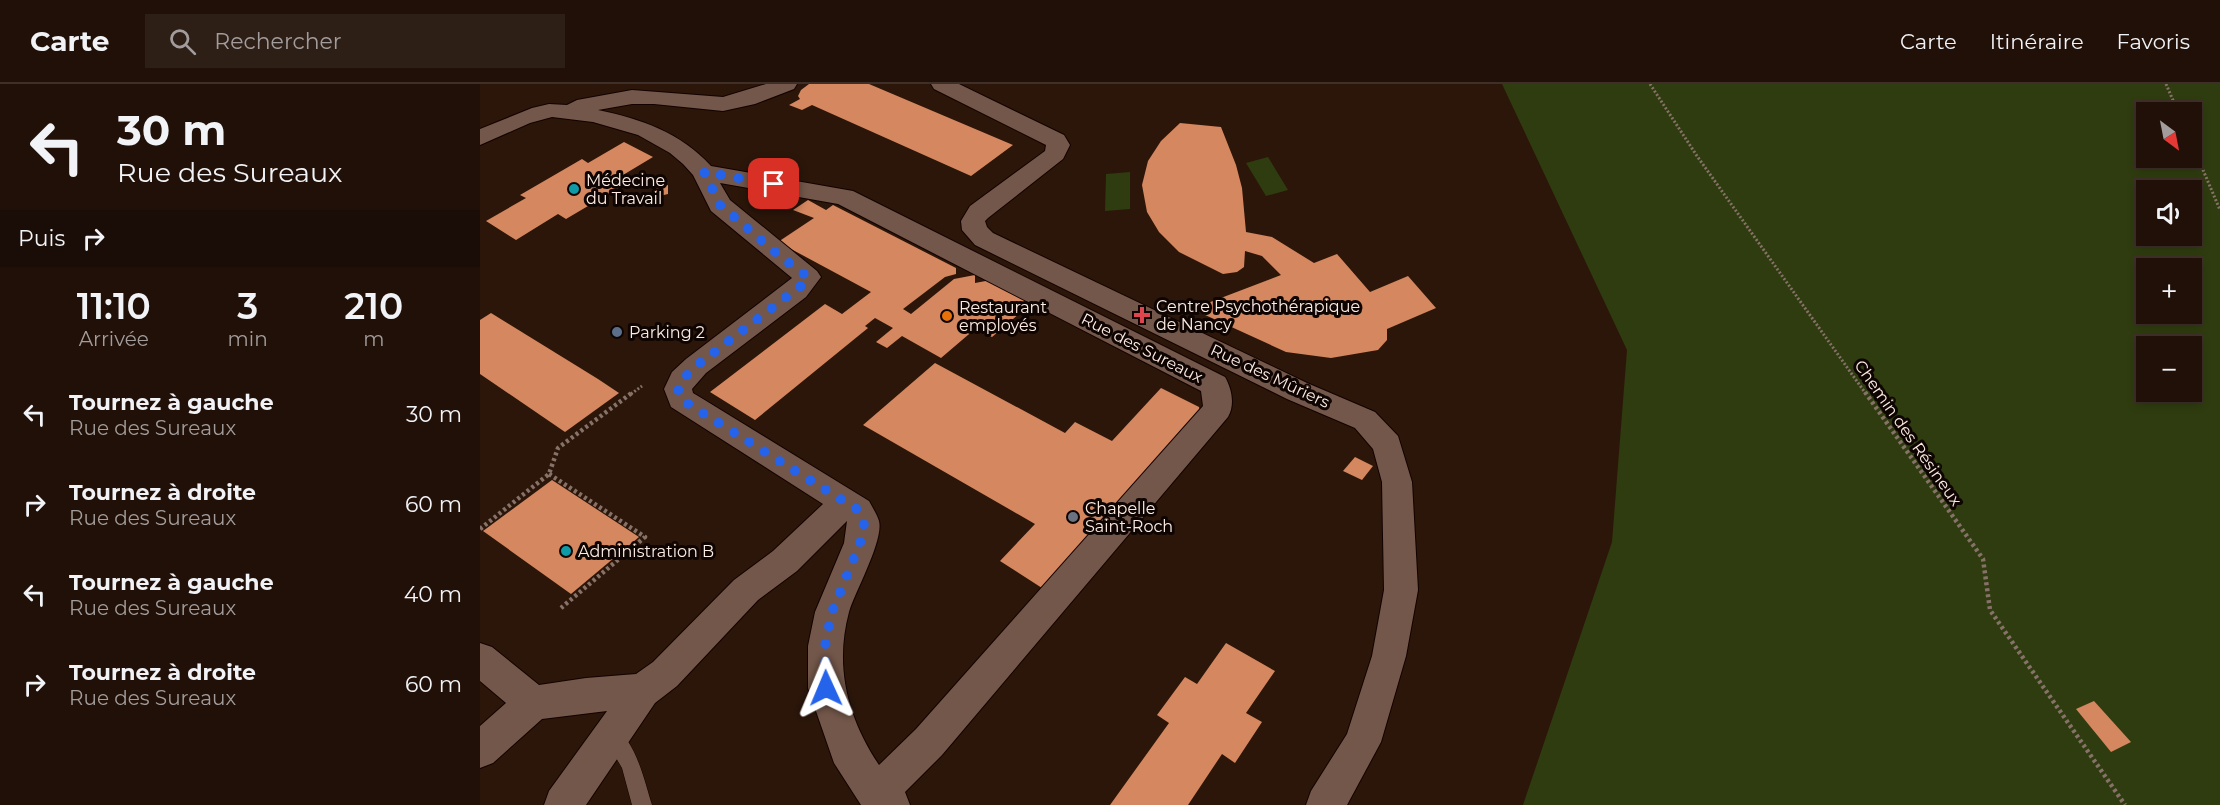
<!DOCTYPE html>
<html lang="fr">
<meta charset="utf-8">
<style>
body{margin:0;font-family:Montserrat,sans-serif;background:#2d1e16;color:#f1f3f6;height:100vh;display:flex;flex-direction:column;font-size:22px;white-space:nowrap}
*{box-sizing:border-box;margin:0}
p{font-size:20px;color:#a29d9c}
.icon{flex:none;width:33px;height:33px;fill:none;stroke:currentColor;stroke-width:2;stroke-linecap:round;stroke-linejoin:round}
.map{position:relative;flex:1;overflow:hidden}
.details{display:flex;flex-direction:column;background:#211008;width:480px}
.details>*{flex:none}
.banner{background:#211008;color:#f1f3f6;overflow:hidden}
.needle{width:39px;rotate:148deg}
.fabs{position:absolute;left:1656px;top:18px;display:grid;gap:12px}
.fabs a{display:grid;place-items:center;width:66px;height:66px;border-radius:0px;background:#211008;box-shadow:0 3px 9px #0003,0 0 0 2px #3e3029;font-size:30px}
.pin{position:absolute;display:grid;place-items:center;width:51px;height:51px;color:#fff;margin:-26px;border-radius:12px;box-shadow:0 3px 9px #0006}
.me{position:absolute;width:66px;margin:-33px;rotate:359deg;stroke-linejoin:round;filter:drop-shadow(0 0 4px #0008)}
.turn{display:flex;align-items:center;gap:21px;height:126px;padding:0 18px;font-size:27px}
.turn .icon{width:78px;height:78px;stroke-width:2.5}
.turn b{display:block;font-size:42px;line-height:51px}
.then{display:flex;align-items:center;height:57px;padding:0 18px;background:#0003;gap:12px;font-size:22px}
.eta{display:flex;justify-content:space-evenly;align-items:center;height:102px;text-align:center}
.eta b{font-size:36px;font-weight:600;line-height:42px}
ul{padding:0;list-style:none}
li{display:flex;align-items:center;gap:18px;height:90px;padding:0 18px}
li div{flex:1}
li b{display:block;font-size:22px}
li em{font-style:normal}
header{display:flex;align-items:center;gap:36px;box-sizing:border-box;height:84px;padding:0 30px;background:#211008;border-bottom:2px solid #3e3029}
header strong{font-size:28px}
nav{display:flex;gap:33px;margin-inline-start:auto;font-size:21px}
.search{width:420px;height:54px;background:#2d1e16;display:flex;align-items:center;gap:15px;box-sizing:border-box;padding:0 21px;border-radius:0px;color:#a29d9c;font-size:22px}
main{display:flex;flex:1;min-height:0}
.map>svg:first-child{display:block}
.green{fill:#2f3c0f;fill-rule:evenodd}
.building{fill:#d5875f}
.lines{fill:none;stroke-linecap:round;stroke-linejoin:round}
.service-casing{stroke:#130200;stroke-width:1}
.minor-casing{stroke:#130200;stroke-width:2}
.path-far1{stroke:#867268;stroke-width:3;stroke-dasharray:2 2;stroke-linecap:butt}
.path{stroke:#867268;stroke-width:4.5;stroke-dasharray:3 3;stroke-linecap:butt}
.service{fill:#73574a;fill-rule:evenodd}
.minor{fill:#73574a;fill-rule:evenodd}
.route{stroke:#2563eb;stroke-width:10;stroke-dasharray:0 18}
.culture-dot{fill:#0f9aa8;stroke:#0e0502;stroke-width:2}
.health-dot{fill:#e0444e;stroke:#0e0502;stroke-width:2}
.food-dot{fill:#e8710a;stroke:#0e0502;stroke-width:2}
.service-dot{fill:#5c6f8a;stroke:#0e0502;stroke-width:2}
.worship-dot{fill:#6b7280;stroke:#0e0502;stroke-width:2}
.labels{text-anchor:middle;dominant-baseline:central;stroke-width:6;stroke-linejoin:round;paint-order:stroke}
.poi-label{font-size:16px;fill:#fdece4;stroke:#0e0502;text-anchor:start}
.street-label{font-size:16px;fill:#fdece4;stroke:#0e0502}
</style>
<header>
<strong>Carte</strong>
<div class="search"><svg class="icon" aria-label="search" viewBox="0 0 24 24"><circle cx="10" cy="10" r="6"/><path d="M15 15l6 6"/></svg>Rechercher</div>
<nav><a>Carte</a><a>Itinéraire</a><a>Favoris</a></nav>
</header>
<main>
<section class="details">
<div class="banner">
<div class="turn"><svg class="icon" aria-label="left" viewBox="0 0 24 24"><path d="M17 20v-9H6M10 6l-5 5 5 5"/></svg><div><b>30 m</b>Rue des Sureaux</div></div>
<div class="then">Puis<svg class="icon" aria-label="right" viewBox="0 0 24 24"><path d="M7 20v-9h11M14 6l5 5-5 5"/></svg></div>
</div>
<div class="eta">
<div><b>11:10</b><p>Arrivée</p></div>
<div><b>3</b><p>min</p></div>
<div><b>210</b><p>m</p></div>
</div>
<ul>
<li><svg class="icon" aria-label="left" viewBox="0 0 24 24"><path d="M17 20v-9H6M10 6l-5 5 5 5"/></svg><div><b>Tournez à gauche</b><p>Rue des Sureaux</p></div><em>30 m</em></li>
<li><svg class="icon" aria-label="right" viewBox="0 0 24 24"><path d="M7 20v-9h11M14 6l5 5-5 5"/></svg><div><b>Tournez à droite</b><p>Rue des Sureaux</p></div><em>60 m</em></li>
<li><svg class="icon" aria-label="left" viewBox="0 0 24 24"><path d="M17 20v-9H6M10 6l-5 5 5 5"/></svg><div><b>Tournez à gauche</b><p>Rue des Sureaux</p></div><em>40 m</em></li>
<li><svg class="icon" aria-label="right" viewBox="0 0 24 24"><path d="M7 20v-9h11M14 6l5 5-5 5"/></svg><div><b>Tournez à droite</b><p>Rue des Sureaux</p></div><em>60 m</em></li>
</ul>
</section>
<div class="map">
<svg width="1740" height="721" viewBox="0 0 1740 721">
<rect width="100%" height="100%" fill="#2c160a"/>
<g class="green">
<path d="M1022,0H1740V721H1043L1132,458L1147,266ZM1666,28H1712V74H1666ZM1666,106H1712V152H1666ZM1666,184H1712V230H1666ZM1666,262H1712V308H1666Z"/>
<polygon points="788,73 808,106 786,112 766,79"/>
<polygon points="650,88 650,125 625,127 626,90"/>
</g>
<g class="building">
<polygon points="329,0 389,0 533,61 491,92 332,21 322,26 309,21 320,15 318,12 321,6"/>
<polygon points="700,39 741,43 756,81 762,104 766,148 792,153 834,179 857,170 890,208 928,192 956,224 907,245 907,256 898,266 851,274 806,268 712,225 801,191 782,172 765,167 764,183 757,188 743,190 699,168 679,148 667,128 662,101 668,77 681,57"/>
<polygon points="144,58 173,73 138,94 147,99 86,135 78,130 36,156 6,137 46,114 40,111 102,75 108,79"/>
<polygon points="188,101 188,110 176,113 176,104"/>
<polygon points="328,116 346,126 353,121 476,184 476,190 465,193 423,225 431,230 474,195 495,191 495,199 511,196 554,217 512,253 495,245 461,274 422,252 407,264 396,258 413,244 395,234 385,242 388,244 275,336 230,308 345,220 362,230 391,208 298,158 334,134 313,126"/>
<polygon points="11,229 118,295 139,309 85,348 0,290 0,236"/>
<polygon points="455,279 585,349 595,338 632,357 681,304 719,323 720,327 562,504 520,477 555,440 383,341"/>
<polygon points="875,373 893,382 882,396 863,387"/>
<polygon points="72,396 159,453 91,510 3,447"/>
<polygon points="746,559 795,587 766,629 782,638 755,679 742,670 708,721 630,721 689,639 677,631 705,593 717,600"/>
<polygon points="1614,617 1651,658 1631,668 1596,625"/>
</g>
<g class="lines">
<g class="service-casing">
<path id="service" d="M132,643C155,652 165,699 172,721H152L142,684L123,652L125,646Z"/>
</g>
<g class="minor-casing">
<g id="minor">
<path d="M286,0H317L314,5L275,20L243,27L174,20H152L118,26C161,35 200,48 231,82L373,107L745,293C752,305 755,321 748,333L462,671L425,708L430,721H381L354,679L328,604V562L335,528L364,459L367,437L317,487L278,516L197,602L175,619L106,721H64L69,707L127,627L62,635L13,679L0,684V642L26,619L0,597V559L12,563L59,601L106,594L156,590L173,578L254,496L293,467L343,420L191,323L184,305L192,288L206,275L312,194L231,127L213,91L203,80L190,69L158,51L113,38L72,33L50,39L0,61V45L52,24L69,20L87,21L97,16L152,6L243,13ZM240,99L358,120L721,307L723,322L436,645L399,681C368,635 354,583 369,528C375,508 404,456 399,437C397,430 392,423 389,417L223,315L213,309L212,305L226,289L326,213L341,193L337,187L250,116Z"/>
<polygon points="451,0 479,0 584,51 590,61 583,75 508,134 505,137 507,143 513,149 827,299 895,328 918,352 932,398 938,506 926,572 901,658 867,721 826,721 831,707 867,650 892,572 904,506 902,398 893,365 875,344 807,315 495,161 482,146 481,137 490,122 565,67 566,61 454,5"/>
</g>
</g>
<g class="path-far1">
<polyline points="1170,0 1217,72 1386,310"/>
<polyline points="1686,0 1698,28"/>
<polyline points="1712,60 1740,126"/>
<polyline points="151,310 162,302"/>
</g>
<g class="path">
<polyline points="1385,308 1503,475 1510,526 1645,721"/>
<polyline points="69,390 165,453 81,524"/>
<polyline points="0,445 69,390 78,364 153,308"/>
</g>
<use href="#service" class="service"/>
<use href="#minor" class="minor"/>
</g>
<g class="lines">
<polyline class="route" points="294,100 224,88 240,121 301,173 328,193 326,198 216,282 202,296 198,305 201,315 213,323 378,426 384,439 380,459 352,528 345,562 346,604"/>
</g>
<g class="culture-dot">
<circle cx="94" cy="105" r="6"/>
<circle cx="86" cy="467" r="6"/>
</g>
<path class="health-dot" d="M659 222h6v6h6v6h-6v6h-6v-6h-6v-6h6z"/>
<circle class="food-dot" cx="467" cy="232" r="6"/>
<circle class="service-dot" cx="137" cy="248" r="6"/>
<circle class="worship-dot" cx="593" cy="433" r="6"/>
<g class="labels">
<g class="poi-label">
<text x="106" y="96">Médecine<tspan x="106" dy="18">du Travail</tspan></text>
<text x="676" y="222">Centre Psychothérapique<tspan x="676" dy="18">de Nancy</tspan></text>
<text x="479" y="223">Restaurant<tspan x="479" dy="18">employés</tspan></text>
<text x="149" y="248">Parking 2</text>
<text x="605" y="424">Chapelle<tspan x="605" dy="18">Saint-Roch</tspan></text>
<text x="98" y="467">Administration B</text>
</g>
<g class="street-label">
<text transform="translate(662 264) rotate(27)">Rue des Sureaux</text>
<text transform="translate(790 292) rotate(25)">Rue des Mûriers</text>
<text transform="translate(1428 349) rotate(55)">Chemin des Résineux</text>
</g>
</g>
</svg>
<div class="fabs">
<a><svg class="needle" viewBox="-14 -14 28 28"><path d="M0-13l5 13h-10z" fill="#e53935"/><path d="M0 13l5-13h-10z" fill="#a29d9c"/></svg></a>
<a><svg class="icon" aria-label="sound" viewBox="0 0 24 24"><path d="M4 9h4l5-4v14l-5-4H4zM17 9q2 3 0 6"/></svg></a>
<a>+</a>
<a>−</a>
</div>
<div class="pin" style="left:294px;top:100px;background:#d93025"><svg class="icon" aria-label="arrive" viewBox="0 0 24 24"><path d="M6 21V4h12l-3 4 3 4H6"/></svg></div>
<svg class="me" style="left:346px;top:604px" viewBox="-20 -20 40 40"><path d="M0-17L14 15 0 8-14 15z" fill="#2563eb" stroke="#fff" stroke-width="4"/></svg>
</div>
</main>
